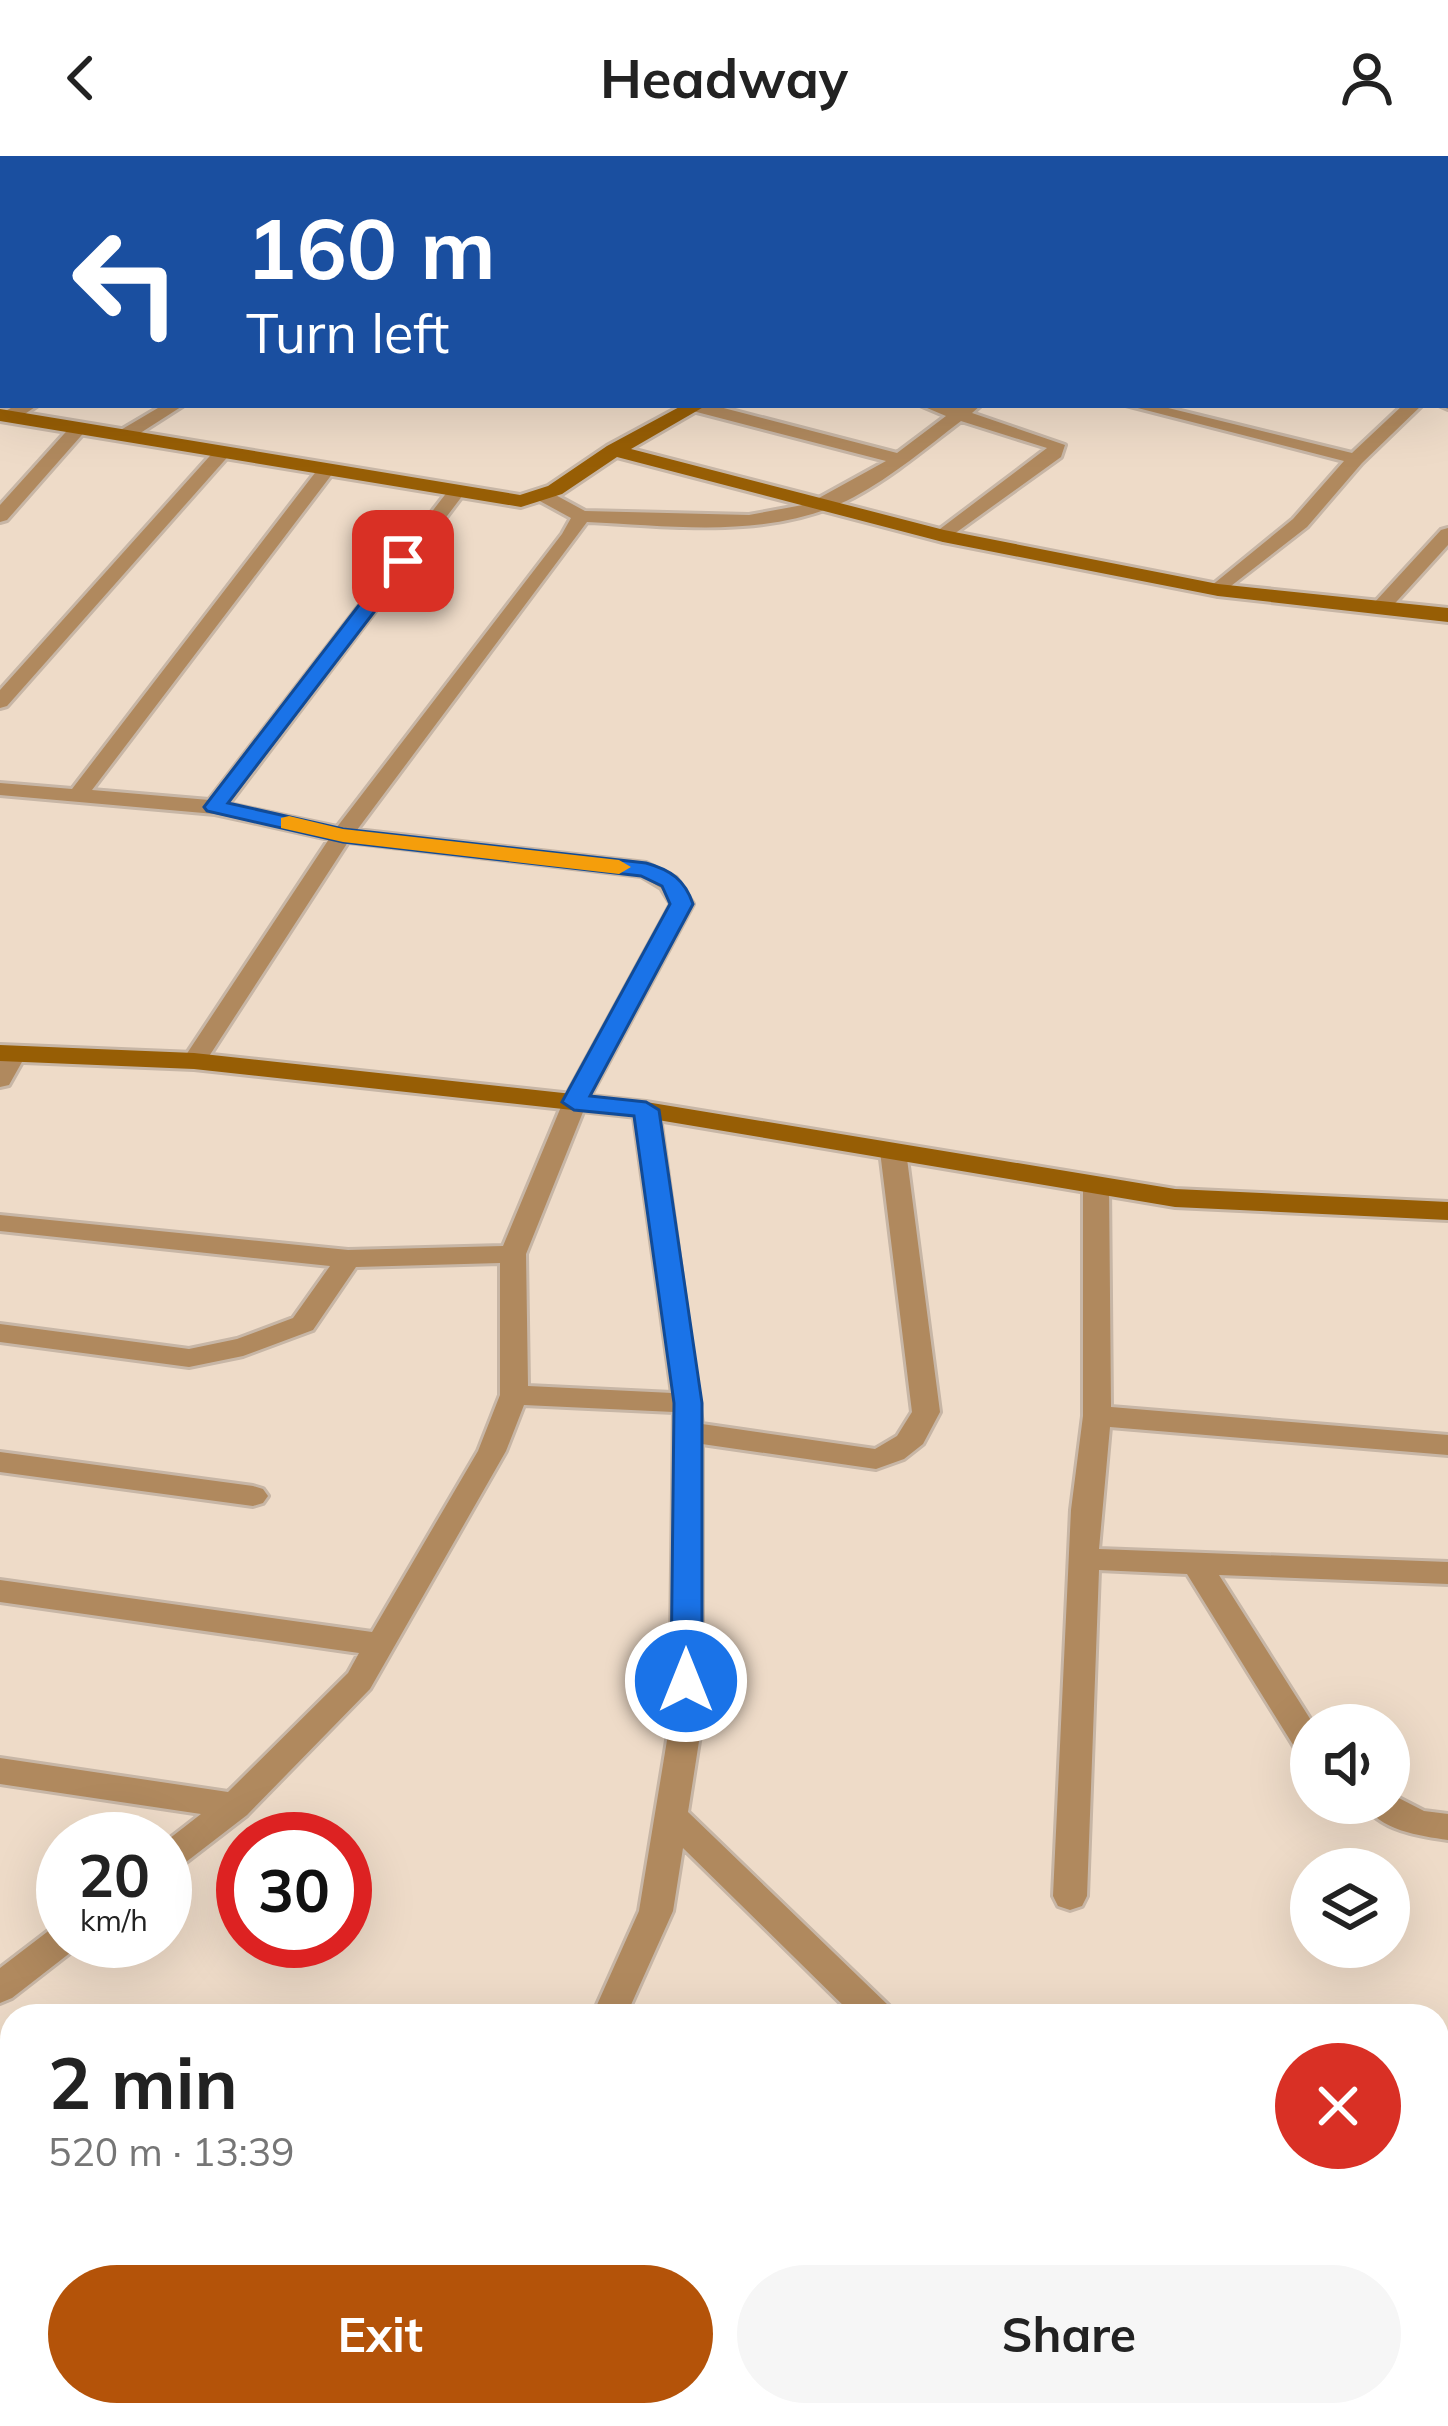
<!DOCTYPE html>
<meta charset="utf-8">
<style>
body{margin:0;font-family:Mulish,sans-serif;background:#f6f6f6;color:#222;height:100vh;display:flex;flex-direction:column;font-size:45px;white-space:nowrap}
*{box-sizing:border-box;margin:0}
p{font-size:39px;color:#767676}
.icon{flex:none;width:66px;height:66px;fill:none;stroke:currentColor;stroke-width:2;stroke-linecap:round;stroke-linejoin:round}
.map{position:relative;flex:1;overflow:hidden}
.side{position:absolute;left:0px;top:1848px;width:1449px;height:423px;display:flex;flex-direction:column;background:#fff;border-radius:36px 36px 0 0;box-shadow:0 12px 48px #0002}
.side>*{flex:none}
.hud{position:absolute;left:0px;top:0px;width:1449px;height:252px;box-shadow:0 12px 48px #0002;background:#1a4fa0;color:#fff;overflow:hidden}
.buttons{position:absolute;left:1290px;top:1548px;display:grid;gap:24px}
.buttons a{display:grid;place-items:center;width:120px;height:120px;border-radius:50%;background:#fff;box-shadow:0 12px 48px #0002;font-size:60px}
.speed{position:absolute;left:36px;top:1656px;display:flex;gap:24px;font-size:60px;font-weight:700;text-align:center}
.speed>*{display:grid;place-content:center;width:156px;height:156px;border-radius:50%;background:#fff;box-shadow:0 12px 48px #0002;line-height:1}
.speed small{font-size:30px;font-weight:400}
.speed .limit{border:18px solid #d22;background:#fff;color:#111}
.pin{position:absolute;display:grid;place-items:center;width:102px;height:102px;color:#fff;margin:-51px;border-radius:24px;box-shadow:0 6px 18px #0006}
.me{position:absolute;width:132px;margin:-66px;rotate:0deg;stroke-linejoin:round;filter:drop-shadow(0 0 9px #0008)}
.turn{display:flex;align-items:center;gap:42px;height:252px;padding:0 48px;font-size:54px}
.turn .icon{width:156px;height:156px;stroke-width:2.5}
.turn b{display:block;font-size:84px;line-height:102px}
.round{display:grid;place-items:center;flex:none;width:126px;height:126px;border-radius:63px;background:#f6f6f6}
.head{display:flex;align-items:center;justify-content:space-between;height:204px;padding:0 48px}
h1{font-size:72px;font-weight:700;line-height:90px}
.action{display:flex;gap:24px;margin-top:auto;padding:24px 48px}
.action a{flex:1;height:138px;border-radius:72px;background:#b45309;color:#fff;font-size:48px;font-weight:700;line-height:138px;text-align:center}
.action a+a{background:#f6f6f6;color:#222}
header{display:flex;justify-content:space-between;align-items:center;height:156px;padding:0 48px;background:#fff;font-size:54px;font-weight:700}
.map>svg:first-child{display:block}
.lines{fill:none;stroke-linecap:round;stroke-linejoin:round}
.street-casing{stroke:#c7b6a6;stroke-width:6}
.secondary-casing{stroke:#c7b6a6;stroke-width:6}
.street{fill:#b0895e;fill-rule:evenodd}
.secondary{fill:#975e05;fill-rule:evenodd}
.route{fill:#1a73e8;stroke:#114b97;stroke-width:3}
.slow{fill:#f59e0b}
</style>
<header><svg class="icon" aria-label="back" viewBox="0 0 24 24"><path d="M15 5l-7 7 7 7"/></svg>Headway<svg class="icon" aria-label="person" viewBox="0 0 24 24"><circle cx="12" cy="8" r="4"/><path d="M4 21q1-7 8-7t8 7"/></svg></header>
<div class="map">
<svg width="1448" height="2270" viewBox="0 0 1448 2270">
<rect width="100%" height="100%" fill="#eedbc8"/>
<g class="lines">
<g class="street-casing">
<g id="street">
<polygon points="786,0 812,0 814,3 784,3"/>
<polygon points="1059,0 1084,0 1086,3 1061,3"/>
<polygon points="1320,0 1347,0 1349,3 1322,3"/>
<rect x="0" y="18" width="3" height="8"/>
<rect x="1446" y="20" width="2" height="8"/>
<polygon points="0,60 3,61 3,71 0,70"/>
<rect x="1446" y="77" width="2" height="10"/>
<polygon points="3,84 3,95 0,96 0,85"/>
<rect x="1446" y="178" width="2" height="11"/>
<polygon points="3,182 3,193 0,194 0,183"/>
<polygon points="1446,209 1448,209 1446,221"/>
<polygon points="1446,242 1448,242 1448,253 1439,249 1446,249"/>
<polygon points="16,249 38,249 16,264 4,264 4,256"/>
<polygon points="163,249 184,249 131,283 119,283 119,275"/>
<path d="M687,249H712L897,297L946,260L920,249H981L972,257L1065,289L1061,301L943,386L934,380L936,376L1047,292L961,265C927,291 893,320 854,341C772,384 676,370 587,366L357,674L646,707L676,722L693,748L587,946L526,1098L528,1230L672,1237L633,954L646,946L659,954L702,1268L875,1293L897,1280L912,1256L880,995L893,987L906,995L940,1256L923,1288L904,1303L876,1313L702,1288V1566L688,1656L889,1850L894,1860H854L683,1692L673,1755L626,1860H592L639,1755L670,1566L674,1256L524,1249L506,1295L370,1533L247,1659L177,1713L165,1717V1686L201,1658L0,1628V1602L228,1636L348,1517L359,1497L0,1446V1424L372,1476L478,1295L500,1239V1107L356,1111L313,1174L243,1200L189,1211L0,1186V1168L189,1193L237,1183L293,1162L330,1110L0,1075V1059L348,1094L503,1090L563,946L671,748L661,732L641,720L348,686L206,905L194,912L182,905L329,683L215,658L0,639V627L72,633L321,309L336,313L92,634L209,644L451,331L466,335L229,648L337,671L562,378L571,362L538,344V336H550L585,355L749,359L808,348L886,305L689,254Z"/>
<polygon points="1126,249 1156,249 1352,297 1403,249 1422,249 1362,307 1307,371 1218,440 1208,434 1211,430 1293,363 1344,305"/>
<polygon points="73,268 88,272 7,364 0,366 0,349"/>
<polygon points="217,292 232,296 7,550 0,552 0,534"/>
<polygon points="1448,372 1448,389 1388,455 1374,455 1374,447 1441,374"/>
<polygon points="15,890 27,897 9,929 0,931 0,902 6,892"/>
<polygon points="1096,1021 1109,1029 1111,1251 1448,1279 1448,1299 1110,1271 1099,1393 1448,1406 1448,1428 1219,1419 1314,1569 1311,1603 1300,1600 1187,1418 1099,1414 1087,1740 1082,1750 1070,1754 1058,1750 1053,1740 1071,1354 1083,1260 1083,1029"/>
<polygon points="0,1296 253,1330 263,1333 268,1340 263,1347 253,1350 0,1316"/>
<path d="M1389,1637L1424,1655L1448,1658V1684C1420,1680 1378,1674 1364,1647H1389Z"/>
<polygon points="63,1769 63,1785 79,1785 75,1793 12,1842 0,1847 0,1812 51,1773"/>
<polygon points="153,2259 208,2259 203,2270 148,2270"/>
<polygon points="607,2259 649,2259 654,2270 612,2270"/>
<polygon points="1179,2259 1229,2259 1224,2270 1174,2270"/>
<polygon points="1268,2259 1314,2259 1319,2270 1273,2270"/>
</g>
</g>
<g class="secondary-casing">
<g id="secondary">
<polygon points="683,249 707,249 631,293 944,374 1218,428 1448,452 1448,466 1218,440 943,386 617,301 562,338 521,351 0,265 0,253 520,339 548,330 607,290"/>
<polygon points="0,889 194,897 646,946 1175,1033 1448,1046 1448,1064 1175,1051 646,962 194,913 0,905"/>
</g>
</g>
<use href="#street" class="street"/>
<use href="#secondary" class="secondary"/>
</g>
<path class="route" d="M403,400L410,401V409L228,647L343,673L646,707C671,714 685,724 693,748L590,940L646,946L659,954L702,1247V1525L698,1533H675L671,1525L674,1247L634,960L574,954L562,946L670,748L662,730L641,720L343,686L207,655L204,651L396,401Z"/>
<polygon class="slow" points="289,660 343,673 619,704 631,711 619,718 343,686 281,672 281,662"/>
</svg>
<div class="buttons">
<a><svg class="icon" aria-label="sound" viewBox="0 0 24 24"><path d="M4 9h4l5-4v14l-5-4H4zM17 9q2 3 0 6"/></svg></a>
<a><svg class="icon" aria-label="layers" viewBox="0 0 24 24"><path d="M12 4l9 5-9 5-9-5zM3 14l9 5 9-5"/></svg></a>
</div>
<div class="speed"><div>20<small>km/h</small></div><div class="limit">30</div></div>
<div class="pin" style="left:403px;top:405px;background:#d93025"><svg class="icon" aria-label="arrive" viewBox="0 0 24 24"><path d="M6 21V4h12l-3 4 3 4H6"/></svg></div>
<svg class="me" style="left:686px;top:1525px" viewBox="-20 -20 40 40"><circle r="17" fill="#1a73e8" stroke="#fff" stroke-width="3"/><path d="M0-11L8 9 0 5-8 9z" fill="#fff"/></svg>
<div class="hud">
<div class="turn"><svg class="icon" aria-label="left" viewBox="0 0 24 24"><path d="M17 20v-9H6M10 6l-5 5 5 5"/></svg><div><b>160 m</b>Turn left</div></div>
</div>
<section class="side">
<div class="head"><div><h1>2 min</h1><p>520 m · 13:39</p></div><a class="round" style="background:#d93025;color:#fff"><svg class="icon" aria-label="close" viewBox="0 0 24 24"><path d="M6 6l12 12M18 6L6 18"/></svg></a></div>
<div class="action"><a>Exit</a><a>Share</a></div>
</section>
</div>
